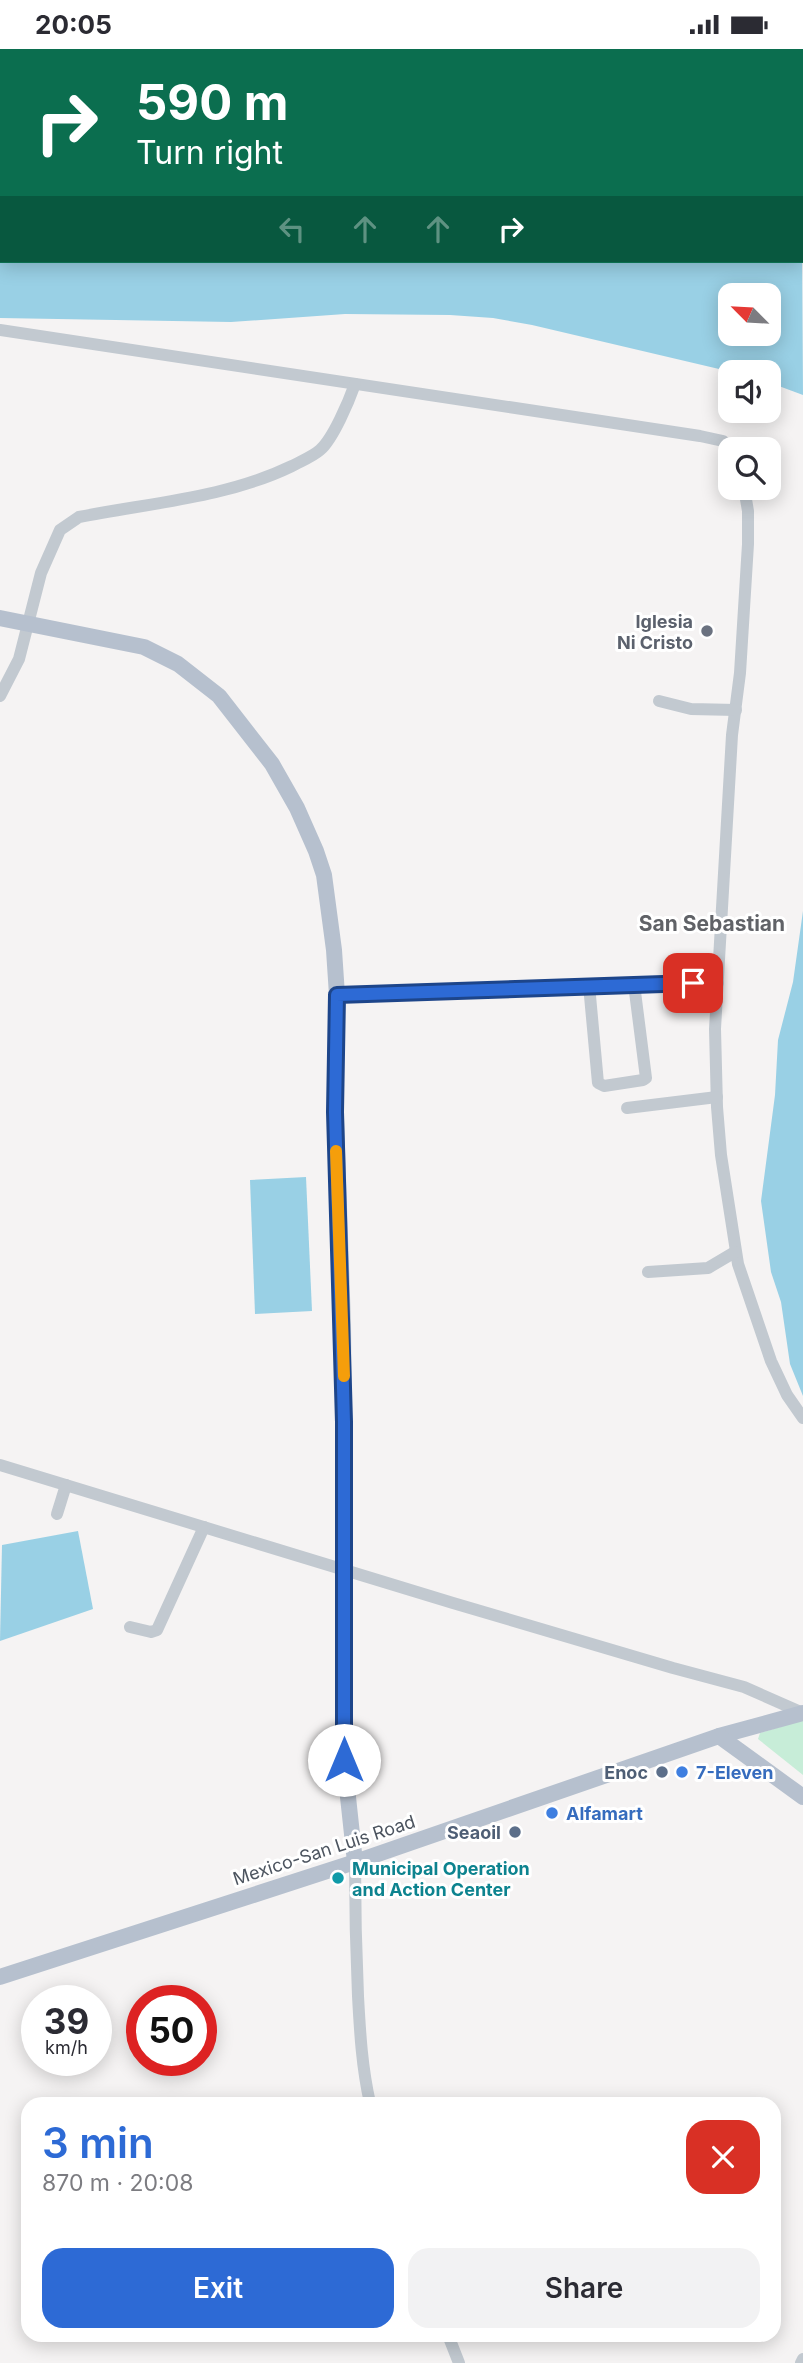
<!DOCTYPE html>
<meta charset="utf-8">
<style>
body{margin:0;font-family:Inter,sans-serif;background:#f2f2f3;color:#2b2b33;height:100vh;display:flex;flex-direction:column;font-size:26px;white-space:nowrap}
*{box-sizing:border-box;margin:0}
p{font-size:23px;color:#7c7c81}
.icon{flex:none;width:38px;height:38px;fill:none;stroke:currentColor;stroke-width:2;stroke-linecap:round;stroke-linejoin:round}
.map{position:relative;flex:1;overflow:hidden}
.drawer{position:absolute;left:21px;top:2048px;width:760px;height:245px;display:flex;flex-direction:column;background:#fff;border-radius:21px;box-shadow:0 4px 18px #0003}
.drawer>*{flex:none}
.guide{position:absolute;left:0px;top:0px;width:803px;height:214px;box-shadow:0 4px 18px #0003;background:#0b6e4f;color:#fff;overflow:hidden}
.needle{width:46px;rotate:294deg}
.controls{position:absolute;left:718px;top:234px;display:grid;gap:14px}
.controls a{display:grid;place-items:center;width:63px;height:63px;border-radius:14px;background:#fff;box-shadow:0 4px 18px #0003;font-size:35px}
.speed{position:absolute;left:21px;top:1936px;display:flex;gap:14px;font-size:35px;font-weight:700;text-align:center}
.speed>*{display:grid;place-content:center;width:91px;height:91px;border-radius:50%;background:#fff;box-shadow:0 4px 18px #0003;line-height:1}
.speed small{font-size:18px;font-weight:400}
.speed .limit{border:10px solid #d22;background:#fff;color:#111}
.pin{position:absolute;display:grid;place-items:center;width:60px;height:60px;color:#fff;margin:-30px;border-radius:14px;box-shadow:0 4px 10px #0006}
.me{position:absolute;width:77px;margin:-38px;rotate:0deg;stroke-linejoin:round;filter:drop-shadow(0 0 5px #0008)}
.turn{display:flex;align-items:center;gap:24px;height:147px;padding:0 21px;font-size:32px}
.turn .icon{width:91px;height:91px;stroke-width:2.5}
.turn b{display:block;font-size:49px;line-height:60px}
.lanes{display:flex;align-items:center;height:66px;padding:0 21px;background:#0003;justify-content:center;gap:35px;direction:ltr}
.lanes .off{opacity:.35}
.round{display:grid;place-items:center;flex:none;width:74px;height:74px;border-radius:21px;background:#f2f2f3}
.head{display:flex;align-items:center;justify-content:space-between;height:119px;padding:0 21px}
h1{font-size:42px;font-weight:600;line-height:52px;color:#2d6ad5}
.action{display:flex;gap:14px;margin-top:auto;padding:14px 21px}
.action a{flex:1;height:80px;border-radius:21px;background:#2d6ad5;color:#fff;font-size:28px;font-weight:600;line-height:80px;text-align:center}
.action a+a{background:#f2f2f3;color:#2b2b33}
.status{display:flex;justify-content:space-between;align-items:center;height:49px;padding:0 35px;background:#fff;direction:ltr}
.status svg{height:19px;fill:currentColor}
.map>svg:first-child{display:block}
.green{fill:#c7edd8}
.water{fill:#99d0e5;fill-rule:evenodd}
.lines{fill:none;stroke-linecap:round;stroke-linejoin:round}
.stream{stroke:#99d0e5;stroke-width:2.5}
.minor{stroke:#c2c9d0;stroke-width:12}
.major{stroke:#b6c0ce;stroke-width:16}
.route-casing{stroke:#1d458a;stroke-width:18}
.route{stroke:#2d6ad5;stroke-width:12}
.slow{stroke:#f59e0b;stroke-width:12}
.worship-dot{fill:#6b7280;stroke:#fff;stroke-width:2.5}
.service-dot{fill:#5c6f8a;stroke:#fff;stroke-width:2.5}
.shop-dot{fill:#3f7fe0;stroke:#fff;stroke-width:2.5}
.culture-dot{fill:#0f9aa8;stroke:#fff;stroke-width:2.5}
.labels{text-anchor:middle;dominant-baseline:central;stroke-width:6;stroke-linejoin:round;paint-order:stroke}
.worship-label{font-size:18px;font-weight:bold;fill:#5b616d;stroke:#fff;text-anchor:end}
.service-label{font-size:18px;font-weight:bold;fill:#4e5e75;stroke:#fff;text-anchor:end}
.shop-label{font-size:18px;font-weight:bold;fill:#366cbe;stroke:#fff;text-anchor:start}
.street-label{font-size:18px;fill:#4c545f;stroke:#fff}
.culture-label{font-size:18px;font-weight:bold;fill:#0d838f;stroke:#fff;text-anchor:start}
.quarter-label{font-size:21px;font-weight:bold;fill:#606267;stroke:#fff}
</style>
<div class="status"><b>20:05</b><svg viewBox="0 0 49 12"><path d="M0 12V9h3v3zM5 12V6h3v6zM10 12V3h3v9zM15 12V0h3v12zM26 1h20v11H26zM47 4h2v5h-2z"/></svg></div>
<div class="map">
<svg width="803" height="2314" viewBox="0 0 803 2314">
<rect width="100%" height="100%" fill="#f5f3f3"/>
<polygon class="green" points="803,1671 803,1726 758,1690 760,1684"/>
<g class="water">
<path d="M0,138H2V212H802V188L803,346L768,333V324H736L532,276L493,269L450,266L345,265L231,273L0,269ZM730,247H768V285H730Z"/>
<polygon points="803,862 803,1347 790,1315 781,1253 771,1223 761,1152 775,1046 778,991 793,933"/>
<polygon points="306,1128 312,1262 255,1265 250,1131"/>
<polygon points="78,1482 93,1560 0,1592 2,1496"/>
</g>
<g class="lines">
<polyline class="stream" points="454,0 455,2"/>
<g class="minor">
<polyline points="640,0 644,2"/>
<polyline points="252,2 252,0"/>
<polyline points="0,7 2,7"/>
<polyline points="802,108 803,108"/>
<polyline points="0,281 700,387 723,392 730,401"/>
<polyline points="744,439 748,462 748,495 740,624 732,686 715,980 717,1058 721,1106 738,1215 771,1312 787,1346 803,1369"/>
<path d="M0,647L19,610L41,524L60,481L79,468C149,454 226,449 292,417C301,412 312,408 320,401C333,390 349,352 355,335"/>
<polyline points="659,652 691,660 736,661"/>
<polyline points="589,936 598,1034 604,1037 643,1031 646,1029 634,935"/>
<polyline points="337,946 644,934 718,934"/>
<polyline points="627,1059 717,1048"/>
<polyline points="648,1223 708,1219 735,1203"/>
<polyline points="0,1416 453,1554 673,1619 744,1638 803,1664"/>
<polyline points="57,1465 66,1436"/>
<polyline points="130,1578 151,1583 157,1581 204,1478"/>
<path d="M355,1813C355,1858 356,1902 358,1947C360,1984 362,2019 370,2054"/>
<polyline points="448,2286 459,2314"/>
<polyline points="801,2314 803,2310"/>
</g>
<g class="major">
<polyline points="0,569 144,598 178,615 219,647 272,715 297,759 316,802 324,826 334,901 337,946 335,1040 343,1276 344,1398 344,1711 355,1813"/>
<polyline points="719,1687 803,1664"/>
<polyline points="0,1928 355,1813 719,1687 803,1748"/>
</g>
</g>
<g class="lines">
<g class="route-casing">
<polyline id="route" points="344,1711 344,1373 335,1063 337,946 693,934"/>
</g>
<use href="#route" class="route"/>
<polyline class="slow" points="336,1102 344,1327"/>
</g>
<circle class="worship-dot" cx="707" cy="582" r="7"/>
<g class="service-dot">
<circle cx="662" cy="1723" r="7"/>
<circle cx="515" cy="1783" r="7"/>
</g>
<g class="shop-dot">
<circle cx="682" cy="1723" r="7"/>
<circle cx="552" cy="1764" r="7"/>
</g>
<circle class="culture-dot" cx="338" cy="1829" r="7"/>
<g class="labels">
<g class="worship-label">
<text x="693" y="572">Iglesia<tspan x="693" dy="21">Ni Cristo</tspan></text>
</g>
<g class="service-label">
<text x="648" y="1723">Enoc</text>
<text x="501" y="1783">Seaoil</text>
</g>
<g class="shop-label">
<text x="696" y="1723">7-Eleven</text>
<text x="566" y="1764">Alfamart</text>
</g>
<g class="street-label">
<text transform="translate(324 1801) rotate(-18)">Mexico-San Luis Road</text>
</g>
<g class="culture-label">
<text x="352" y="1819">Municipal Operation<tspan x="352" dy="21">and Action Center</tspan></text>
</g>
<g class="quarter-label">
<text x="712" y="874">San Sebastian</text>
</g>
</g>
</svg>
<div class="controls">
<a><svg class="needle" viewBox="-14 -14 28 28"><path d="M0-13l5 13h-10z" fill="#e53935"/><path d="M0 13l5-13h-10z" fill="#7c7c81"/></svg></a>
<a><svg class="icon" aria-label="sound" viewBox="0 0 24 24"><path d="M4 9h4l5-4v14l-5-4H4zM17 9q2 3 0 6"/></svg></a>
<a><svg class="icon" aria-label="search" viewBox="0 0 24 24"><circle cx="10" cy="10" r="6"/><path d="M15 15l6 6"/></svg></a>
</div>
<div class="speed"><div>39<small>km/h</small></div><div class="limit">50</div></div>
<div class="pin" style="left:693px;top:934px;background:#d93025"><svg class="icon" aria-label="arrive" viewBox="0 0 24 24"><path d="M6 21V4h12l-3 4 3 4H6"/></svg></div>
<svg class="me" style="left:344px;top:1711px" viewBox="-20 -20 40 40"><circle r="19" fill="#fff"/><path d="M0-13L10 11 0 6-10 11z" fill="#2d6ad5"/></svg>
<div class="guide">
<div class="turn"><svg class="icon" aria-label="right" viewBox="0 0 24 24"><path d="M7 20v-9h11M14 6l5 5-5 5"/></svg><div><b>590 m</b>Turn right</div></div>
<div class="lanes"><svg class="icon off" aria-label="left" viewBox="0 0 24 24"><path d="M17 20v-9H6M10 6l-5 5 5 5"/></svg><svg class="icon off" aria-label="ahead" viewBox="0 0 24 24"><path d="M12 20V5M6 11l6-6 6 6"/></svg><svg class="icon off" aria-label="ahead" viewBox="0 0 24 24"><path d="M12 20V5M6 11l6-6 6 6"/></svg><svg class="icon" aria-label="right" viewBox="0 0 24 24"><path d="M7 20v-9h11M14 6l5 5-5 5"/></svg></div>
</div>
<section class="drawer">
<div class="head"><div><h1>3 min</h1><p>870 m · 20:08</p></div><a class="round" style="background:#d93025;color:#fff"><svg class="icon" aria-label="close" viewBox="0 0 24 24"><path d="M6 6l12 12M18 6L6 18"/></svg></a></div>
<div class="action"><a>Exit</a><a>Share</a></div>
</section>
</div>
